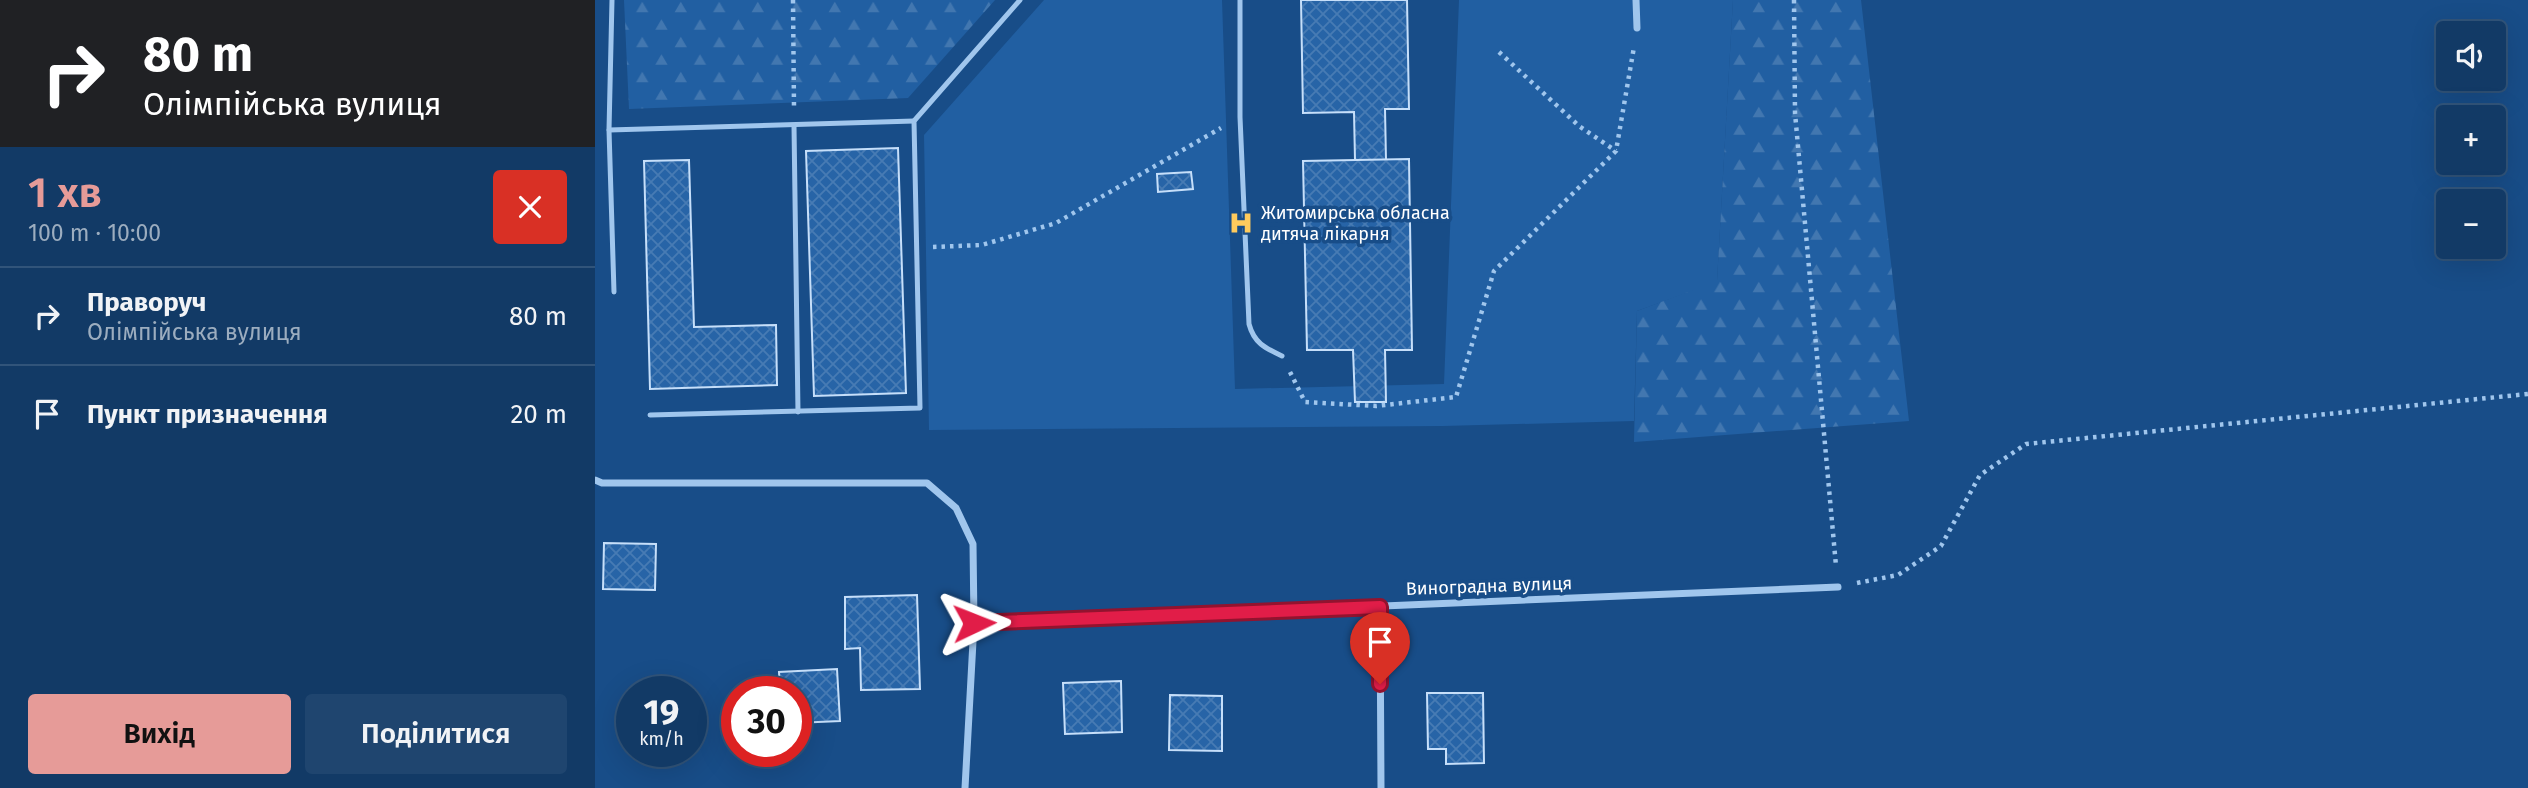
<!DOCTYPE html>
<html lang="uk">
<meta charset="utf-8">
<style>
body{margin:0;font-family:"Fira Sans",sans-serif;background:#1f456f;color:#f1f3f6;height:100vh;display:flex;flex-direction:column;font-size:26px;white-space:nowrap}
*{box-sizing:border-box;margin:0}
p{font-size:23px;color:#9cadbf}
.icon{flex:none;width:38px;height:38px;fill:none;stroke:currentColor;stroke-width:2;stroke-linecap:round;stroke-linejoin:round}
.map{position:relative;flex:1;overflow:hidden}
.panel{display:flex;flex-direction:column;background:#123a66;width:595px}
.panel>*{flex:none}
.top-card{background:#202124;color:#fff;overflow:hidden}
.controls{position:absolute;left:1841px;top:21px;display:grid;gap:14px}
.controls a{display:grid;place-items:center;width:70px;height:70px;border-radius:7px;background:#123a66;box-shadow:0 7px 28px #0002,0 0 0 2px #31547a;font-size:35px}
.speed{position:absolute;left:21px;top:676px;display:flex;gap:14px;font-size:35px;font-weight:700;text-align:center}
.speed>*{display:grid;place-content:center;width:91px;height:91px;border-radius:50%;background:#123a66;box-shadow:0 7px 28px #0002,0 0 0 2px #31547a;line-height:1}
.speed small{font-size:18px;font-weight:400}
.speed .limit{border:10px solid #d22;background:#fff;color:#111}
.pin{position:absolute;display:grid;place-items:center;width:60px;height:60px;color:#fff;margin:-72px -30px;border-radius:50% 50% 50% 0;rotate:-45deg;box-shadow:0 0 7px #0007}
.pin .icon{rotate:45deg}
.me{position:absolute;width:77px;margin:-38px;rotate:88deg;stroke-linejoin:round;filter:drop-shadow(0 0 5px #0008)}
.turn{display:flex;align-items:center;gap:24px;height:147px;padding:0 28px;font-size:32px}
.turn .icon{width:91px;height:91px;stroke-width:2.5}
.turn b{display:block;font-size:49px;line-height:60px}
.round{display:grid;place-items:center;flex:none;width:74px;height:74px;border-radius:7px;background:#1f456f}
.headline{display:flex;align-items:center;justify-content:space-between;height:119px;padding:0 28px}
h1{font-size:42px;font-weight:600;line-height:52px;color:#e69b98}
.cta{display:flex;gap:14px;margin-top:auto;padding:14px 28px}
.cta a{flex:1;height:80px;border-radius:7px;background:#e69b98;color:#111;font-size:28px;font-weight:600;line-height:80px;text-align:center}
.cta a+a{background:#1f456f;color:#f1f3f6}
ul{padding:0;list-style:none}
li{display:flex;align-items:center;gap:21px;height:98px;padding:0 28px;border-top:2px solid #31547a}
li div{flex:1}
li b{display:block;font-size:26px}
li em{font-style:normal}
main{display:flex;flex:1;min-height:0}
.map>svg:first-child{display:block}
.green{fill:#215fa2}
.forest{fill:url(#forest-firs)}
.building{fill:url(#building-cross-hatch);stroke:#c6dffa;stroke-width:2}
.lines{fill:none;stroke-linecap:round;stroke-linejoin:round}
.path{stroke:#a0c6ed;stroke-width:4.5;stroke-dasharray:3.5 5;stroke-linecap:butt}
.service{stroke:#a0c6ed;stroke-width:5}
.minor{stroke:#a0c6ed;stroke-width:7}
.route-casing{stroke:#92132f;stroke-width:18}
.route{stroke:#e11d48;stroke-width:12}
.labels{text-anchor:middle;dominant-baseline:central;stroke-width:7;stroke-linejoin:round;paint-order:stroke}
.poi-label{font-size:18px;fill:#fff;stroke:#184d88;text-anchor:start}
.street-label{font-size:18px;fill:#fff;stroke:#184d88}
</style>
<main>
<section class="panel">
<div class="top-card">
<div class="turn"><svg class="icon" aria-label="right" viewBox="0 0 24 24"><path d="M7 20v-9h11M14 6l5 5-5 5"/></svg><div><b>80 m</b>Олімпійська вулиця</div></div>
</div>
<div class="headline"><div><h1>1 хв</h1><p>100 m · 10:00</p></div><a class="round" style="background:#d93025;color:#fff"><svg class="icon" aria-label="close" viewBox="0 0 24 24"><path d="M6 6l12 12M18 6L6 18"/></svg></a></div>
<ul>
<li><svg class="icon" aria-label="right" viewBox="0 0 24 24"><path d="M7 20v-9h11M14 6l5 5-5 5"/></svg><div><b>Праворуч</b><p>Олімпійська вулиця</p></div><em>80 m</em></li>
<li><svg class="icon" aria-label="arrive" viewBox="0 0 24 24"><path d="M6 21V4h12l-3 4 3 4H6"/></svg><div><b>Пункт призначення</b></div><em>20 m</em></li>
</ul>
<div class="cta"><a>Вихід</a><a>Поділитися</a></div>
</section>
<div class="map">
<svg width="1933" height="788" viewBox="0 0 1933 788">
<defs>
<pattern id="forest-firs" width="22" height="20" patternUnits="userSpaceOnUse" patternTransform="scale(1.75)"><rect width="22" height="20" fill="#215fa2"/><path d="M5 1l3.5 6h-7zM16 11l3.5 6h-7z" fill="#4277b0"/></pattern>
<pattern id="building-cross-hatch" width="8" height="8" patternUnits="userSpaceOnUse" patternTransform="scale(1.75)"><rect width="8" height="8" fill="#2764a7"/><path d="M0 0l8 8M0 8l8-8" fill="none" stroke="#477bb4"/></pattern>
</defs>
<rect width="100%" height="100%" fill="#184d88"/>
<polygon class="green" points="449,0 627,0 640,389 849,384 864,0 1138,0 1122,282 1042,311 1039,421 848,426 334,430 329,135"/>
<g class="forest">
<polygon points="29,0 400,0 313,98 34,109"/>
<polygon points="1138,0 1266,0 1314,421 1039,442 1042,311 1122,281"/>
</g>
<g class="building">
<polygon points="706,0 812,0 814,109 790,109 791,160 760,160 759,112 708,113"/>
<polygon points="303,148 311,393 219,396 211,151"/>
<polygon points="814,159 817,350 790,350 791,402 760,402 758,350 712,350 708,161"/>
<polygon points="94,160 99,327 181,325 182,385 55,389 49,161"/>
<polygon points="596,172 598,189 563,192 562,174"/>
<polygon points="9,543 61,544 60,590 8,589"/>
<polygon points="322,595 325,689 266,690 265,648 250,649 250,597"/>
<polygon points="242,669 245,721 201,723 201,691 185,691 184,672"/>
<polygon points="526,681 527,732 470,734 468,683"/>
<polygon points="832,693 888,693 889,763 851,764 851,749 833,749"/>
<polygon points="575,695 627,696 627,751 574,750"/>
</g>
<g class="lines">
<g class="path">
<polyline points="198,0 199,108"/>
<polyline points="1199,0 1200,113 1241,566"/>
<polyline points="904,52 984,126 1021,151"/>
<polyline points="338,247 387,245 461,223 626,128"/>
<polyline points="695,372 710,402 781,406 861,397 899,271 1021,151 1039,47"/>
<polyline points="1262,583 1303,575 1346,546 1385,475 1431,444 1933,394"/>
</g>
<g class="service">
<polyline points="17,0 14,130 19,292"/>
<path d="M645,0V117L654,324C659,343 670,348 687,356"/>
<polyline points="199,126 203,412"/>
<polyline points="14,130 319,121"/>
<polyline points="55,415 325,408 319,121 425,0"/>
</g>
<g class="minor">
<polyline points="1041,0 1042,28"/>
<polyline points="0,480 7,483 332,483 361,508 378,544 379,623 370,788"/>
<polyline points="785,607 786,788"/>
<polyline points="379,623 1243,587"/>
</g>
</g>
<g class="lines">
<g class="route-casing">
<polyline id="route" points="379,623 785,607 785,684"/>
</g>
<use href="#route" class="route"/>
</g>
<defs>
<g id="hospital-bare" transform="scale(1.89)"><path d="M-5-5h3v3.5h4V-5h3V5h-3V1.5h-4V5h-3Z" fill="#ffcb5d" stroke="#184d88" stroke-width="2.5" paint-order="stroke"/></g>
</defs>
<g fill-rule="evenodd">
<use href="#hospital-bare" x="646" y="223"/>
</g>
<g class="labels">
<g class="poi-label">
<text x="666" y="213">Житомирська обласна<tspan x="666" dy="21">дитяча лікарня</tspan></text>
</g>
<g class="street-label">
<text transform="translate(894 586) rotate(-2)">Виноградна вулиця</text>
</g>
</g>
</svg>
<div class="controls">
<a><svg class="icon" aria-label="sound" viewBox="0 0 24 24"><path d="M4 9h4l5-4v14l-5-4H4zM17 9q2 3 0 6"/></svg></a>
<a>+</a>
<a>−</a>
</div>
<div class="speed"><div>19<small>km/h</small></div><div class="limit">30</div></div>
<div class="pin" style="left:785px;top:684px;background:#d93025"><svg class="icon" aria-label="arrive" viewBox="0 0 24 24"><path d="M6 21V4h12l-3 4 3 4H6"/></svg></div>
<svg class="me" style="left:379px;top:623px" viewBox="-20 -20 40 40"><path d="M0-17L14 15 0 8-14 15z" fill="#e11d48" stroke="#fff" stroke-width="4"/></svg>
</div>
</main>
